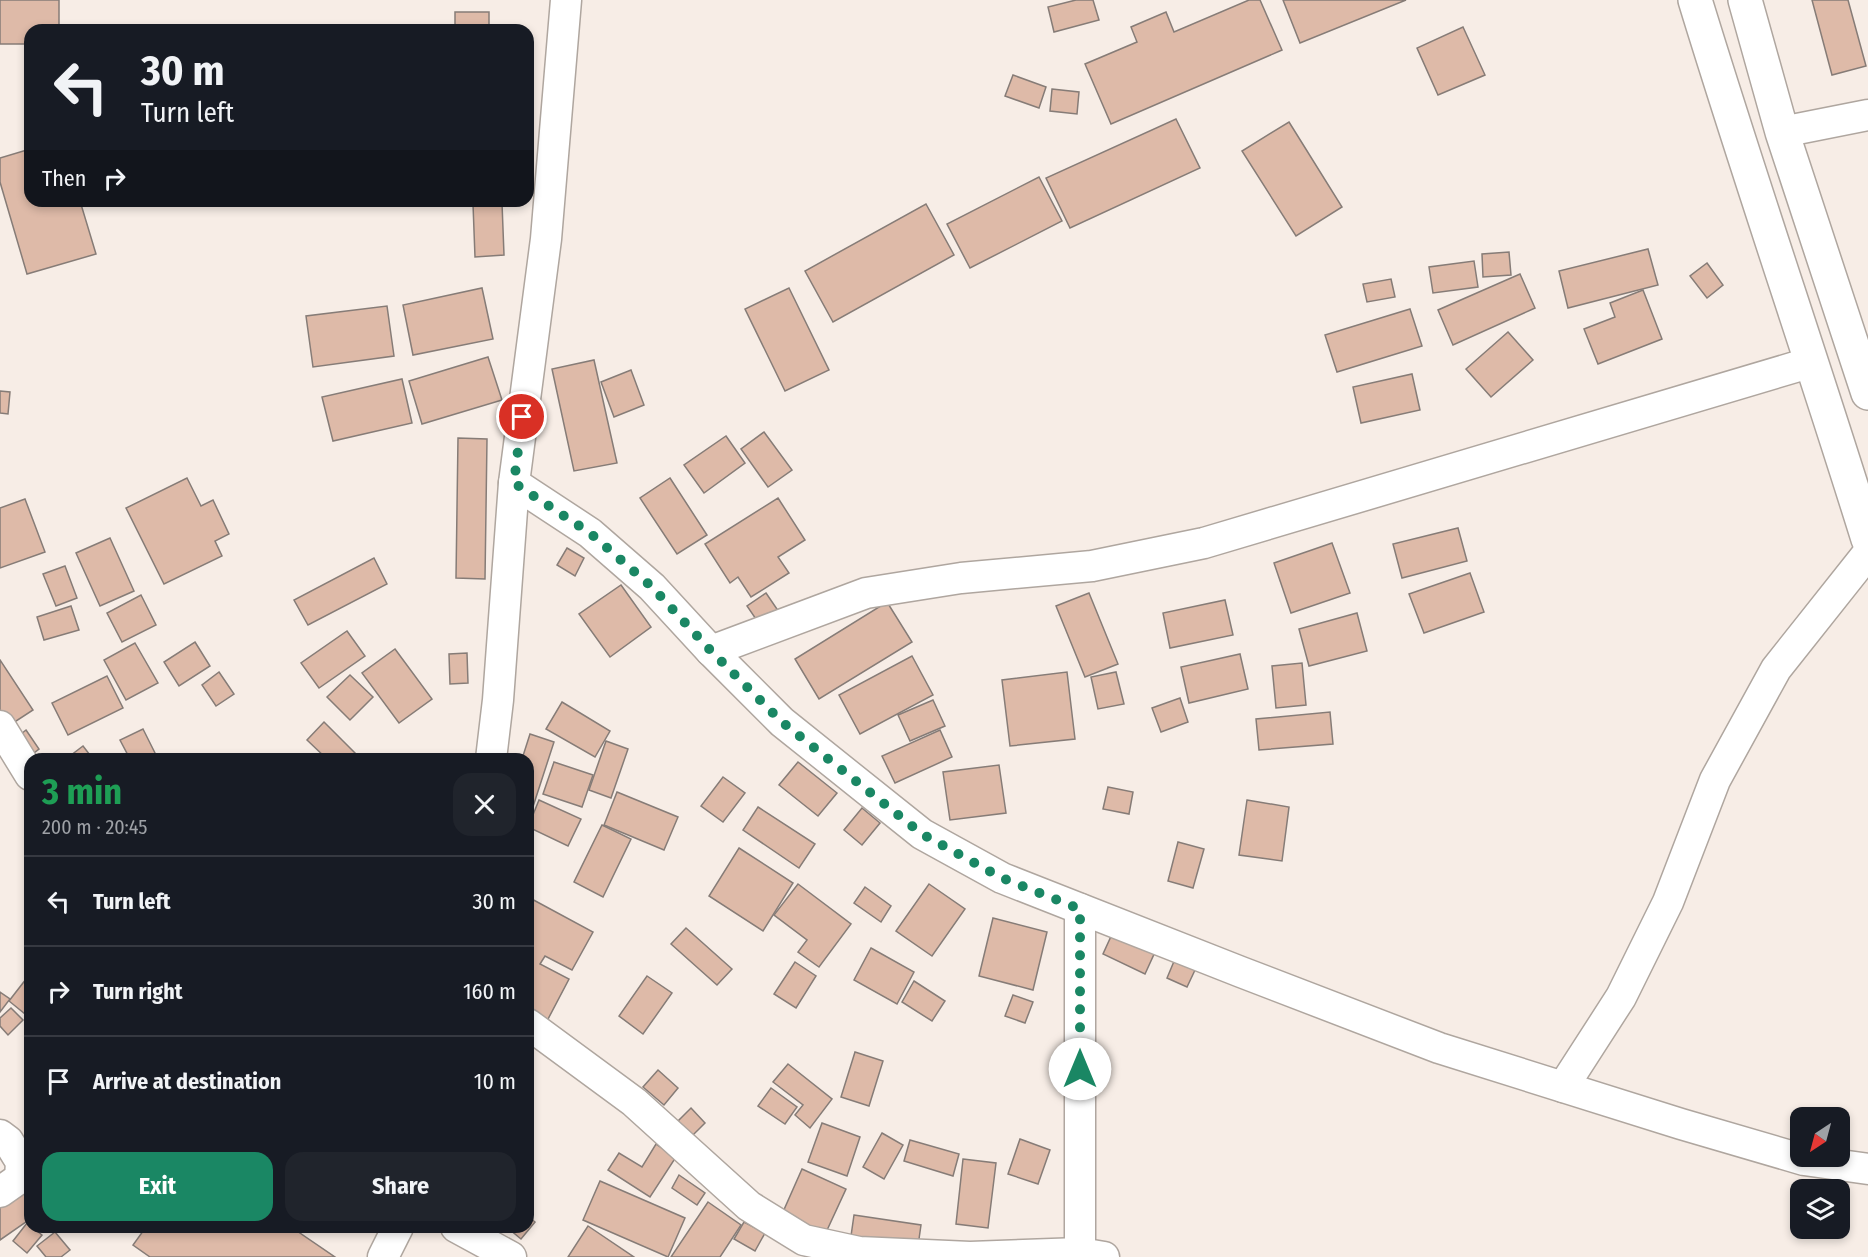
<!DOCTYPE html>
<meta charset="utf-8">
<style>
body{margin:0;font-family:"Fira Sans Condensed",sans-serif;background:#20242c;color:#f1f3f6;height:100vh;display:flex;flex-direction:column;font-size:22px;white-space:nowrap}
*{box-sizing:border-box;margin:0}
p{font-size:20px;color:#9ea1a6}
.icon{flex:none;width:33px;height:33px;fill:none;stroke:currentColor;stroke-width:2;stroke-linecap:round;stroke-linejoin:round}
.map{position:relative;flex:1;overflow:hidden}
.details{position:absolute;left:24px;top:753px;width:510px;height:480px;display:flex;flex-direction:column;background:#171b24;border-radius:18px;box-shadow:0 3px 9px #0003}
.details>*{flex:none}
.guide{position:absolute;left:24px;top:24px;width:510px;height:183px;border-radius:18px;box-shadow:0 3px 9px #0003;background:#171b24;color:#f1f3f6;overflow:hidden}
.needle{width:39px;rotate:216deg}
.fabs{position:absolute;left:1790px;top:1107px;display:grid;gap:12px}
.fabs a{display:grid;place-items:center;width:60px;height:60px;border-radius:12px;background:#171b24;box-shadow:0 3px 9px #0003;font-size:30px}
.pin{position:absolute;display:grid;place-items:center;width:51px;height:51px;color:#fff;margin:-26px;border:3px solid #fff;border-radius:50%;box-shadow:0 2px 6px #0007}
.me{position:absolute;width:66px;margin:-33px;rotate:0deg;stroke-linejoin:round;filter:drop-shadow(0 0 4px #0008)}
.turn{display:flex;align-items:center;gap:21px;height:126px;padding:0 18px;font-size:27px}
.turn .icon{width:78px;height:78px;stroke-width:2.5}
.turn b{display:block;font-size:42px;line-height:51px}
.then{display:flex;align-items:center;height:57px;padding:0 18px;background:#0003;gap:12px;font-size:22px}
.round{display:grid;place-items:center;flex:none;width:63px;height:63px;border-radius:18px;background:#20242c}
.overview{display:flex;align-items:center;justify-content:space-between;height:102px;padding:0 18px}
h1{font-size:36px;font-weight:700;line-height:45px;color:#1e9e55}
.action{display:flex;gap:12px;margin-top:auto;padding:12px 18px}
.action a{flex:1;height:69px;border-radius:18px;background:#1a8764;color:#fff;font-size:24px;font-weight:700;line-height:69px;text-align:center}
.action a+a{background:#20242c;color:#f1f3f6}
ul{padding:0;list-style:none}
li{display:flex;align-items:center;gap:18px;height:90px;padding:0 18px;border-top:2px solid #363941}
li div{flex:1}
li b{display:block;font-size:22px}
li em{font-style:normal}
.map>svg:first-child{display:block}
.building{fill:#debaa8;stroke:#867c77;stroke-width:1.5}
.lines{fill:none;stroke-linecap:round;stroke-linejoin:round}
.street-casing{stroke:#afa69f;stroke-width:33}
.secondary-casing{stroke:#afa69f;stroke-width:36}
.street{stroke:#fff;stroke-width:30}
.secondary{stroke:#fff;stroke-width:33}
.route{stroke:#1a8764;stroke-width:10;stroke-dasharray:0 18}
</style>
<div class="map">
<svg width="1868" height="1257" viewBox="0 0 1868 1257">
<rect width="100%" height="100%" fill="#f7ede6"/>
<g class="building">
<polygon points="0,0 59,0 59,30 30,30 30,44 0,44"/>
<polygon points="1076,0 1093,0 1099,20 1054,32 1048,7"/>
<polygon points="1249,0 1260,0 1282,50 1111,124 1085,64 1137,42 1131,27 1166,12 1174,32"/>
<polygon points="1283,0 1406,0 1300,43"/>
<polygon points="1812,0 1848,0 1866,66 1832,75"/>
<rect x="455" y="12" width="34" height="18"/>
<polygon points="1463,27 1485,75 1438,95 1417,48"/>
<polygon points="1013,75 1046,87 1039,108 1005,96"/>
<polygon points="1052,89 1079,92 1077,114 1050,111"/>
<polygon points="1176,119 1200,168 1070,228 1046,178"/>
<polygon points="1289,122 1342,207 1296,236 1242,151"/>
<polygon points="30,149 30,201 80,201 96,254 27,274 0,182 0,158"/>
<polygon points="1039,177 1062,221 970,268 947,224"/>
<polygon points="502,203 504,255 475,257 473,204"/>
<polygon points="926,204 954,255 833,322 805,271"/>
<polygon points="1648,249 1658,285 1568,308 1559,271"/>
<polygon points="1509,252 1511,275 1483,277 1482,254"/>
<polygon points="1474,261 1478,287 1433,293 1429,267"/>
<polygon points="1707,263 1723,285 1707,298 1690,276"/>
<polygon points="1520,274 1535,308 1453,345 1438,310"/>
<polygon points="1391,279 1395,297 1367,302 1363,284"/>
<polygon points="482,288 493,339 413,355 403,305"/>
<polygon points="789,288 829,370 785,391 745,309"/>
<polygon points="1643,290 1662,339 1598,364 1584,329 1615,317 1610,303"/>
<polygon points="387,306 394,356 313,367 306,316"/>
<polygon points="1410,309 1422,346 1337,372 1325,335"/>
<polygon points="1508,332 1533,360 1491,397 1466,369"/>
<polygon points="488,357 502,400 422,424 409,381"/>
<polygon points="594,360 617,463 574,471 552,369"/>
<polygon points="631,370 644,405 614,417 601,382"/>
<polygon points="1412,374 1420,410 1361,423 1353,387"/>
<polygon points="402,379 412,423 333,441 322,397"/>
<polygon points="0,391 10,392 8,414 0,413"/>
<polygon points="764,432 792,470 768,487 741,449"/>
<polygon points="726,436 745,463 704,493 684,465"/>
<polygon points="458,438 487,439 485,579 456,578"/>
<polygon points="187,478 201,506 213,500 229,534 215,541 222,556 164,584 126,508"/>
<polygon points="670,478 707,535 677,554 640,498"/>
<polygon points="778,498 805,540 778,557 789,573 751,597 738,577 730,583 705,544"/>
<polygon points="25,499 45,552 0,568 0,508"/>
<polygon points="1458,528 1467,561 1402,578 1393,544"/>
<polygon points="110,538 134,591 100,606 76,553"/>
<polygon points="1332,543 1350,593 1291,613 1274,563"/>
<polygon points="567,548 584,558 575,576 557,565"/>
<polygon points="374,558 387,584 308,625 294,600"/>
<polygon points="65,566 77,598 56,606 43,574"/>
<polygon points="1470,573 1484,612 1424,633 1409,594"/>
<polygon points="621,585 651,627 610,657 579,614"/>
<polygon points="766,593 779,612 760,625 747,606"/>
<polygon points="1089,593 1118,664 1085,677 1056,606"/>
<polygon points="141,595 156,625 122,642 107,613"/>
<polygon points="1225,600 1233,635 1170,648 1163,613"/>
<polygon points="887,602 912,642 819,699 795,659"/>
<polygon points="71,606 79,630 44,640 37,617"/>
<polygon points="1357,613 1367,651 1309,666 1299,629"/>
<polygon points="347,631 365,656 319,688 301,663"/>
<polygon points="195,642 210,666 179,686 164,662"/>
<polygon points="135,643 158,683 126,700 104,660"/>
<polygon points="395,649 432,699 399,723 362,673"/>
<polygon points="467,653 468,683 450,684 449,654"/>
<polygon points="1240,654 1248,689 1189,703 1181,667"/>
<polygon points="912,656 933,695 860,734 839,695"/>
<polygon points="0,660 33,710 7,727 0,716"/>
<polygon points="1302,663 1306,705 1276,708 1272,666"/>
<polygon points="219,672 234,694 216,706 202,685"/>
<polygon points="1067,672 1075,739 1010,746 1002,680"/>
<polygon points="1116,672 1124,704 1098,709 1091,677"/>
<polygon points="350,675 373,697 350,720 327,697"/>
<polygon points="107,676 123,708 68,735 52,703"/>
<polygon points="1180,698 1188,722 1161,732 1152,708"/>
<polygon points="933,700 945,726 910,741 898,715"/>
<polygon points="562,702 610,731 595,757 546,729"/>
<polygon points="1330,712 1333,744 1259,750 1256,719"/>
<polygon points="324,722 357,755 353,759 327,759 307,740"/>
<polygon points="143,729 158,759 130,759 120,740"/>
<polygon points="26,730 39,749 25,760 11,742"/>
<polygon points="940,730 952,757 895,783 882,756"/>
<polygon points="530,734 554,742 528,822 528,759 522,759"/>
<polygon points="606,741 628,749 611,798 589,790"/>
<polygon points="83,746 93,759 66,759"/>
<polygon points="554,762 593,775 582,807 543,794"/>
<polygon points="798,762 837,793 818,816 779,785"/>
<polygon points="999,765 1006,813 950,820 943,772"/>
<polygon points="723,777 745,793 723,822 701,806"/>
<polygon points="1108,787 1133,792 1129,814 1103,809"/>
<polygon points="617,792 678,817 664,850 604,825"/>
<polygon points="539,800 581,819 568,846 528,827"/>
<polygon points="1247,800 1289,807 1282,861 1239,855"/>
<polygon points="758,807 815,844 799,868 743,830"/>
<polygon points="862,808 880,823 862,845 844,830"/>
<polygon points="602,825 631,839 603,897 574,882"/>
<polygon points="1178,842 1204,849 1193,888 1168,881"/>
<polygon points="739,848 793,883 763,931 709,896"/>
<polygon points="798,884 851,924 819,967 798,952 807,940 774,915"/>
<polygon points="929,884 965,909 932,956 896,931"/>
<polygon points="865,887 891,906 881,922 854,903"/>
<polygon points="528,897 593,932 572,970 545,956 540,964 569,979 547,1021 528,1012"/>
<polygon points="993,918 1047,932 1033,990 979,976"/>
<polygon points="686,928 732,969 717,985 671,944"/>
<polygon points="1113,932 1155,952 1145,974 1103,954"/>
<polygon points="871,948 914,972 897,1004 854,980"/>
<polygon points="1175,959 1196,968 1187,987 1167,978"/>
<polygon points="795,962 816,976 796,1008 774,994"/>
<polygon points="30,974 30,1018 9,1001"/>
<polygon points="647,976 672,993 643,1034 619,1016"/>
<polygon points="914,981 945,1001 932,1021 902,1002"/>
<polygon points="0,992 10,999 0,1012"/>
<polygon points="1013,995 1033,1002 1025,1023 1005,1016"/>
<polygon points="11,1008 23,1020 8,1035 0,1026 0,1018"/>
<polygon points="855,1052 883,1061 869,1106 841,1097"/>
<polygon points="788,1064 832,1099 810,1128 795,1115 803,1105 773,1082"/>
<polygon points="658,1070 678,1088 664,1105 643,1087"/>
<polygon points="771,1088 797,1107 785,1124 758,1106"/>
<polygon points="691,1108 705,1123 692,1136 678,1121"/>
<polygon points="822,1123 860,1137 847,1176 808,1162"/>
<polygon points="882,1133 903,1145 884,1179 863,1167"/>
<polygon points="1020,1139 1050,1150 1038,1184 1008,1174"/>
<polygon points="910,1140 959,1154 953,1176 904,1161"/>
<polygon points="656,1144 676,1157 650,1197 608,1170 619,1153 642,1167"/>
<polygon points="963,1159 996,1163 988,1228 956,1224"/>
<polygon points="802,1169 846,1189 822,1241 779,1221"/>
<polygon points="679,1175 705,1193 697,1205 672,1188"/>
<polygon points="600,1181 685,1218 668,1257 583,1220"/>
<polygon points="30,1184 30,1219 0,1240 0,1205"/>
<polygon points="708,1202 741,1225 720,1257 671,1257"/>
<polygon points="854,1215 921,1225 918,1246 851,1236"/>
<polygon points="528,1216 535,1222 521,1239 509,1229 510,1227 528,1227"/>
<polygon points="744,1222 765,1233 755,1251 734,1239"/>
<polygon points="27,1223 42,1235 27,1253 13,1241"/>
<polygon points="588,1226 634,1257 568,1257"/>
<polygon points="146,1227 291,1227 335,1257 150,1257 133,1245"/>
<polygon points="55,1232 70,1250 61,1257 46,1257 37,1246"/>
</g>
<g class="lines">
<g class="street-casing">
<g id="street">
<polyline points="1782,132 1868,115"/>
<polyline points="514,483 590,533 652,587 711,651 782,722 922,834 1002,878 1241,972 1439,1048 1681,1124 1804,1160 1868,1169"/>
<polyline points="711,651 866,593 961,578 1092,566 1204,543 1812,362"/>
<polyline points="0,726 30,775"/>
<polyline points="491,759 498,700 514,483 546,239 566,0"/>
<polyline points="1080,909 1080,1253"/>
<polyline points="528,1024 634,1102 749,1206 804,1240 859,1252 970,1257 1080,1253 1104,1257"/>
<polyline points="1563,1087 1621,997 1668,902 1715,780 1776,669 1868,553"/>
<polyline points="0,1135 8,1141 21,1162 20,1178 0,1192"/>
<polyline points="456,1227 511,1257"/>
<polyline points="383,1257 398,1227"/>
</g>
</g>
<g class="secondary-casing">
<g id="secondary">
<path d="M1695,0C1750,180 1812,359 1868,539"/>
<polyline points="1745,0 1782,132 1868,393"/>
</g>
</g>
<use href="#street" class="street"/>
<use href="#secondary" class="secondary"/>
</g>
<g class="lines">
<polyline class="route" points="522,417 514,483 590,533 652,587 711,651 782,722 922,834 1002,878 1080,909 1080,1069"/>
</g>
</svg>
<div class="fabs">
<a><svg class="needle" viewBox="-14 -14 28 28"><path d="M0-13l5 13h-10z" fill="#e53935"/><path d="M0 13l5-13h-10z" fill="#9ea1a6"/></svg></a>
<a><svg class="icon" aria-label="layers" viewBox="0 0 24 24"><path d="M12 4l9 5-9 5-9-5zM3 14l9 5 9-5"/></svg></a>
</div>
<div class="pin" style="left:522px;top:417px;background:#d93025"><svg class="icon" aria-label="arrive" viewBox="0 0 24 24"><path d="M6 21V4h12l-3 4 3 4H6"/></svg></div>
<svg class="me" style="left:1080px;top:1069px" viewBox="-20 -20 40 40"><circle r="19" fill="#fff"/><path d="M0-13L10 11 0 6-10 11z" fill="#1a8764"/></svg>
<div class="guide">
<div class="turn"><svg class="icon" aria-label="left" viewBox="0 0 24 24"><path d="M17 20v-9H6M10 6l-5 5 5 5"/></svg><div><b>30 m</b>Turn left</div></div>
<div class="then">Then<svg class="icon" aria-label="right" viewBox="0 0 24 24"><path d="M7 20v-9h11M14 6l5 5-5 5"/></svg></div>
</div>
<section class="details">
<div class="overview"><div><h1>3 min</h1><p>200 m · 20:45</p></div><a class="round"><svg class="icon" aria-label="close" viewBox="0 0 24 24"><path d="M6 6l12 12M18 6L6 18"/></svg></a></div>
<ul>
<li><svg class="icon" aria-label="left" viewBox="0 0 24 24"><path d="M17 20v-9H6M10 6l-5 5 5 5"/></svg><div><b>Turn left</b></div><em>30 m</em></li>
<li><svg class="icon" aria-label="right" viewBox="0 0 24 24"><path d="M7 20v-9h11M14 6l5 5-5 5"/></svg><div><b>Turn right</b></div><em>160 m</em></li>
<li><svg class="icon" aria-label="arrive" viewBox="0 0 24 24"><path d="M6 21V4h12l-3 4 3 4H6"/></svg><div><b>Arrive at destination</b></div><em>10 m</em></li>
</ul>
<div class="action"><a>Exit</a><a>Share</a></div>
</section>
</div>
